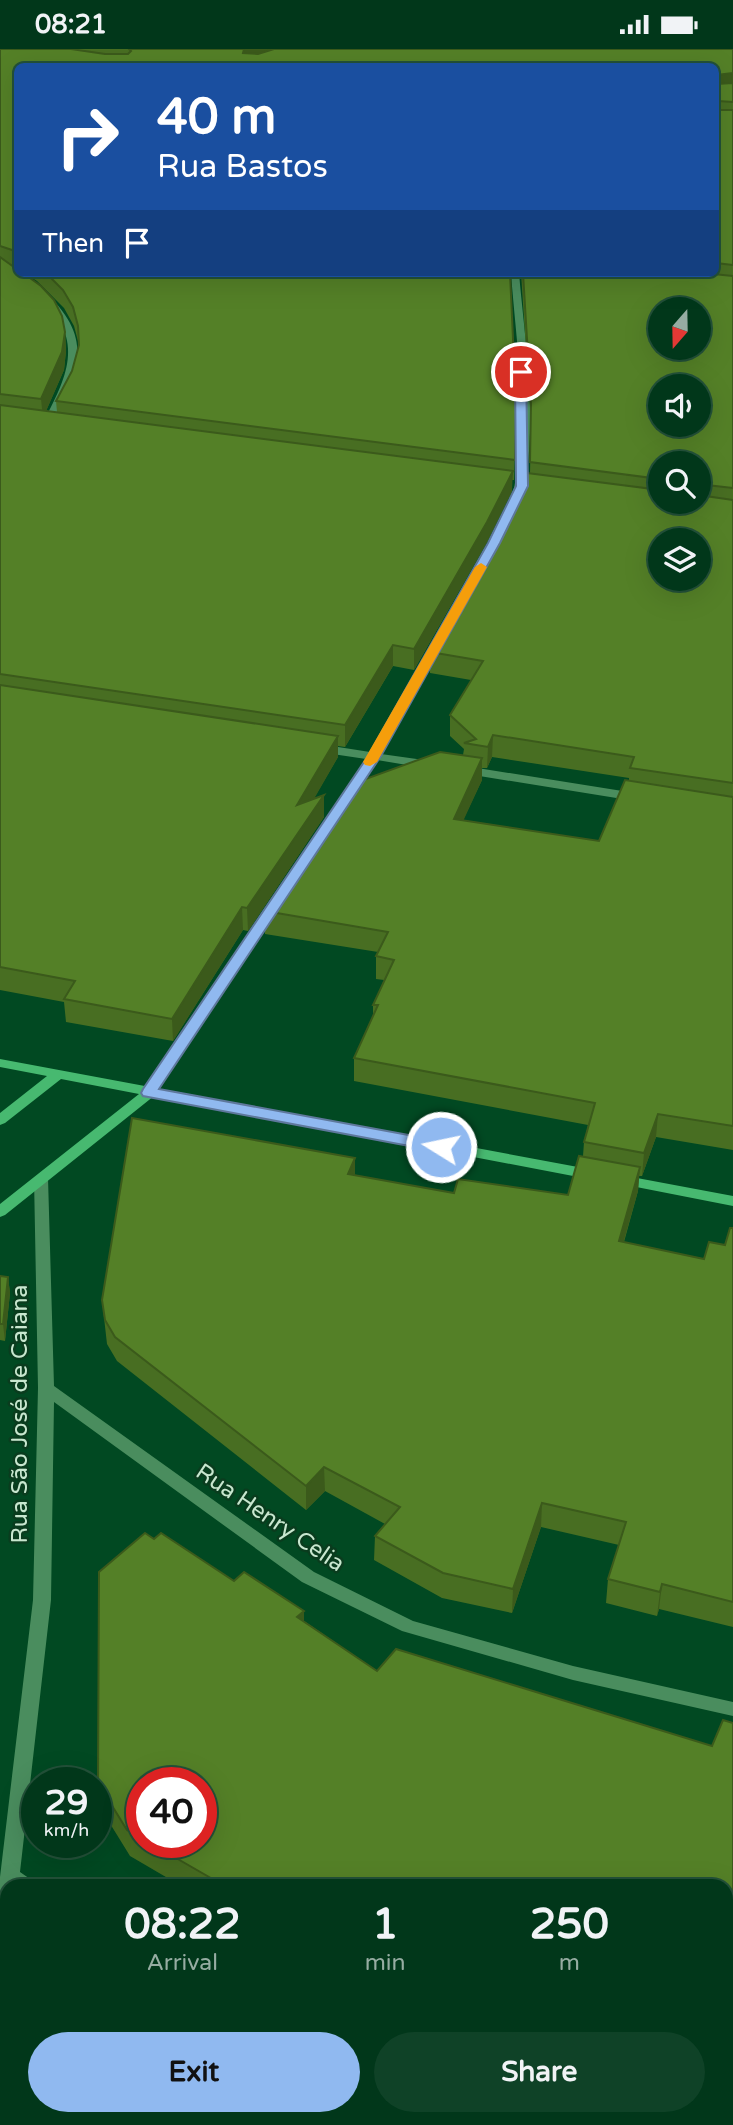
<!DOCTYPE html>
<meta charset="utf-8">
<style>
body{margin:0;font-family:"Varela Round",sans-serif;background:#0f4227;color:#f1f3f6;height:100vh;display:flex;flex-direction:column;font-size:26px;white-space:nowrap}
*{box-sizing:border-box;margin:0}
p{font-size:23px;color:#96aca2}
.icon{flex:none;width:38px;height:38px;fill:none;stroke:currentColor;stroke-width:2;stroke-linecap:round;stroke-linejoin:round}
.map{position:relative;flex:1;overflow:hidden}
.panel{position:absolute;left:0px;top:1830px;width:733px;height:247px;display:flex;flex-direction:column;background:#01371a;border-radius:21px 21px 0 0;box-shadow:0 7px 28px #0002,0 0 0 2px #235139}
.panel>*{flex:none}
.top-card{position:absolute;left:14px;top:14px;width:705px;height:214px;border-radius:10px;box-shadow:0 7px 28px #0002,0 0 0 2px #235139;background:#1a4fa0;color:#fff;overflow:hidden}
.needle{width:46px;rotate:200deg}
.controls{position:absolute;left:648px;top:248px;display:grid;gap:14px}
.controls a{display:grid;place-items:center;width:63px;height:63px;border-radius:50%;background:#01371a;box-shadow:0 7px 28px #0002,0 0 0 2px #235139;font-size:35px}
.speed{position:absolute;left:21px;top:1718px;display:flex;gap:14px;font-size:35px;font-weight:700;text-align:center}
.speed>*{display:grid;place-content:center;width:91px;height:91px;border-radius:50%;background:#01371a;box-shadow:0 7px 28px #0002,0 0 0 2px #235139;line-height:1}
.speed small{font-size:18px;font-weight:400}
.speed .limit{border:10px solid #d22;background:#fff;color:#111}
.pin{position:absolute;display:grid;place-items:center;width:60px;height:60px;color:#fff;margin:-30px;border:4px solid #fff;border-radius:50%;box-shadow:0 2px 7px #0007}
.me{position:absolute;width:77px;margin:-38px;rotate:280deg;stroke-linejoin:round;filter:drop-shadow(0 0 5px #0008)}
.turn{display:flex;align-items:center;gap:24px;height:147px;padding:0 28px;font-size:32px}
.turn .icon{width:91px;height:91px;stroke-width:2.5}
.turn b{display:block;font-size:49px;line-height:60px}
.then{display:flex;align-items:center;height:66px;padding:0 28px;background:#0003;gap:14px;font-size:26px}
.eta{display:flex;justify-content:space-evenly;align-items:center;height:119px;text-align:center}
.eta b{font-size:42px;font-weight:700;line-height:49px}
.button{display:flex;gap:14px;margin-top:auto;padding:14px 28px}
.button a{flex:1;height:80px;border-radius:42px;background:#90b9f0;color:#111;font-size:28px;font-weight:700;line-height:80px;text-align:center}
.button a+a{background:#0f4227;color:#f1f3f6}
.status{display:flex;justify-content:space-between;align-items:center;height:49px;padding:0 35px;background:#01371a;direction:ltr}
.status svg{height:19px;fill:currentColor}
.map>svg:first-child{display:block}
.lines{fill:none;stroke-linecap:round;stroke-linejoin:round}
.street{fill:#4a8d5e;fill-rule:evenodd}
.secondary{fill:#47b970;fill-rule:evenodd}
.wall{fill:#486e22;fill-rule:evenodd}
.shaded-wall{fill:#3b5a1b}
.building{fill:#548027;stroke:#3b5a1b;stroke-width:2;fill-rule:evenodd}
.route{fill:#90b9f0;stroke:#5e789c;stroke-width:2}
.slow{fill:#f59e0b}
.labels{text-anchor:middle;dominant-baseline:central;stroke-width:5;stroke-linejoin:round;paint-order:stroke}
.near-street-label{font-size:23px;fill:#c8e7cf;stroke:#0a3c1e}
</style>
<div class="status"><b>08:21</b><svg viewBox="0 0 49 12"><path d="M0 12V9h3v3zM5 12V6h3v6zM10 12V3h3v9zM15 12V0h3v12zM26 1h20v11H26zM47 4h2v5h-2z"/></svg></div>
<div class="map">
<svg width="733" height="2076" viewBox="0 0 733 2076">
<rect width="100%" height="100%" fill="#014922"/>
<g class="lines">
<g class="street">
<path d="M511,224H519C525,295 540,382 521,451L516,454L511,451C531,382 516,295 511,224Z"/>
<path d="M41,245H47C95,291 78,323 52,376L47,379L42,376C67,327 86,293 41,249Z"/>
<polygon points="439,589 445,592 381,705 431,712 437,716 431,720 377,711 350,752 342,752 340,749 366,710 319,703 313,699 319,695 370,703 433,592"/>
<polygon points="465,717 635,744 641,748 635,752 461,724 459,721"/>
<polygon points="275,852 281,856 154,1047 144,1047 142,1044 144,1041 270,853"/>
<polygon points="41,1124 48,1129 54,1337 314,1523 413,1572 573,1617 733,1653 733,1667 573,1631 402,1582 302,1533 54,1353 51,1551 20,1823 33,1832 35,1838 7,1838 7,1855 0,1858 0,1828 33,1551 38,1339 34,1129"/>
<polygon points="391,2070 418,2070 420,2076 393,2076"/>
</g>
<g class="secondary">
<polygon points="0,1010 594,1121 601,1126 594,1131 154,1047 5,1166 0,1168 0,1155 139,1045 61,1030 5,1074 0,1076 0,1064 47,1027 0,1018"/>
<polygon points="621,1126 733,1147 733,1157 616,1134 614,1131"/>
</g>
</g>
<g class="wall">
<path d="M0,0H733V1101L656,1088L642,1127H639L638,1142L624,1193L704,1210L725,1196L733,1179V1578L659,1560L657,1567L606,1554L608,1530L619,1496L541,1478L512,1564L442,1549L374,1511L375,1487L385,1475L325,1442L306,1461L117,1312L107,1295L102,1251L355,1109V1127L454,1144L568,1146L583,1107L584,1093L588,1076L354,1032V1009L373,968V956L384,931L376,930V907L378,903L265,885V862L463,706L464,700L450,687V666L471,631L430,624V603L530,424L531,375L521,224H716V18H18V220L65,283L66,302L64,321L46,362L57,363L56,352L72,322L79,296L78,292L74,277L64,259L37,232L24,224H510L516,356L514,431H512V442L487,493L414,621L393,617L345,698L338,697V708L314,749L324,746V768L248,882L243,881L173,992L66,973L64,953L0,941ZM660,415H698V453H660ZM492,708L629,729V732L599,792L463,771L482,731V719H487Z"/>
<polygon points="0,1227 8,1228 10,1244 5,1292 0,1291"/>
<path d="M145,1484L154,1490L161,1484L234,1532L244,1523L304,1562V1572L377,1622L396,1600L712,1697L723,1671L733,1674V2076H532L523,2070H726V1838H183L130,1807L101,1760L98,1734L99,1523ZM142,1734H201V1794H142Z"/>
</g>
<g class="shaded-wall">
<polygon points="244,0 296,0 244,15 243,4"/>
<polygon points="733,24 733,40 716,42 717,26"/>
<polygon points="65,283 66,302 64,321 43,369 41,350"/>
<polygon points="513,422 512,442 487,493 414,621 414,600"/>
<polygon points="393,596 393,617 345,698 345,676"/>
<polygon points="493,686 492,708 487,719 488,698"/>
<polygon points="338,687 338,708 298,778 297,756"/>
<polygon points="482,709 482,731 454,792 454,770"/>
<polygon points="324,746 324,768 248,882 247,859"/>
<polygon points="242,858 243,881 173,992 172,970"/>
<polygon points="658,1065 656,1088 642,1127 644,1104"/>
<polygon points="355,1109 355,1132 348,1125"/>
<polygon points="640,1118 638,1142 617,1216 619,1192"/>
<polygon points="8,1228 10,1244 5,1292 3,1275"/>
<polygon points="324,1418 325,1442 306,1461 306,1437"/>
<polygon points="542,1454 541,1478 512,1564 513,1540"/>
<polygon points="662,1535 659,1560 657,1567 660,1543"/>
<polygon points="304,1562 304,1588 297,1568"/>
</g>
<g class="building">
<polygon points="0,0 71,0 105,5 128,5 131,2 129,0 244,0 243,4 258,5 274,0 733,0 733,24 717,26 716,34 716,18 18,18 18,203 0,197"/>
<polygon points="733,34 733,53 718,52 716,54 716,35"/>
<polygon points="716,57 717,61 733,61 733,216 716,214"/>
<polygon points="0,208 18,221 18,224 23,224 41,237 54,251 62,267 65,283 62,303 41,350 0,345"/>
<polygon points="46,224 510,224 516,356 515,411 56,352 72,322 79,296 78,277 73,258 63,241"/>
<path d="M523,224H703L733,227V439L698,435V415H660V430L530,413L531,356ZM660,261H698V299H660ZM660,338H698V376H660Z"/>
<polygon points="0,356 513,422 487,473 414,600 393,596 345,676 0,625"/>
<path d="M527,424L660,441V453H698V446L733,451V734L630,719L634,708L493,686L488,698L464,694L476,690L450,666L483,612L430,603L502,475ZM660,492H698V530H660Z"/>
<polygon points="0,636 338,687 297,756 324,746 247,859 242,858 172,970 64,950 75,932 0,918"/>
<polygon points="440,703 482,709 454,770 599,792 625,731 733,748 733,1077 658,1065 644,1104 584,1093 595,1054 354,1009 378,956 373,956 394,911 376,907 388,883 265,862 349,736"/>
<polygon points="132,1069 355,1109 348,1125 454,1144 458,1130 568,1146 579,1107 640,1118 619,1192 704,1210 709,1193 725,1196 730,1179 733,1179 733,1553 662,1535 660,1543 608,1530 626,1473 542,1454 513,1540 443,1524 375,1487 400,1458 324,1418 306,1437 115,1288 105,1271 102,1251"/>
<polygon points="0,1227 8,1228 3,1275 0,1275"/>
<polygon points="145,1484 154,1490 161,1484 234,1532 244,1523 304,1562 297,1568 377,1622 396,1600 712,1697 723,1671 733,1674 733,2076 576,2076 566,2070 726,2070 726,1838 212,1838 216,1832 150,1794 201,1794 201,1734 142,1734 142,1789 127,1781 98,1734 99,1523"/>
<polygon points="7,1964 7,2070 346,2070 355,2076 0,2076 0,1975"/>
</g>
<polygon class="route" points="521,320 526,323 528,437 500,494 381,707 159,1040 441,1092 449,1098 441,1103 143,1047 141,1044 143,1040 368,707 488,494 516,437 515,323"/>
<polygon class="slow" points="481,514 487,518 377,713 370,717 365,716 363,713 475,518"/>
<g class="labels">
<g class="near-street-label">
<text transform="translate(20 1365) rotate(-90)">Rua São José de Caiana</text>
<text transform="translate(270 1469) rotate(34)">Rua Henry Celia</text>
</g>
</g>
</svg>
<div class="controls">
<a><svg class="needle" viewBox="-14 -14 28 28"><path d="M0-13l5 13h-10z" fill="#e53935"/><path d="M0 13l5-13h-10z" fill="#96aca2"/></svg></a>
<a><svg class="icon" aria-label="sound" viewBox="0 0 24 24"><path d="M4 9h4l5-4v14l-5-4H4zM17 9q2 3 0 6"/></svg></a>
<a><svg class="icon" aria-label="search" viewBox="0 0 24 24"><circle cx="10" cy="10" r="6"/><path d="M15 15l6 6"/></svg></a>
<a><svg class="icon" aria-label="layers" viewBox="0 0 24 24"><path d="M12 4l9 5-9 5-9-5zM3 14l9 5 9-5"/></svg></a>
</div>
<div class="speed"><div>29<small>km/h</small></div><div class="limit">40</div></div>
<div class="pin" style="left:521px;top:323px;background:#d93025"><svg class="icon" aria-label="arrive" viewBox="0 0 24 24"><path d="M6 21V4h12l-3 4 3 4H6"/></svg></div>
<svg class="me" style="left:441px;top:1098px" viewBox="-20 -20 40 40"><circle r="17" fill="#90b9f0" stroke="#fff" stroke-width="3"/><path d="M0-11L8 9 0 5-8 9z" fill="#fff"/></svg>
<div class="top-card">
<div class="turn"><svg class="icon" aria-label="right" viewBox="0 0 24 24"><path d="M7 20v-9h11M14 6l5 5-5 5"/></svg><div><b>40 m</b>Rua Bastos</div></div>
<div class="then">Then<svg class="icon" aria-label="arrive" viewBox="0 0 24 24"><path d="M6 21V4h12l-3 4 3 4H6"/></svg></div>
</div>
<section class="panel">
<div class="eta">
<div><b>08:22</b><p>Arrival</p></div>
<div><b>1</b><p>min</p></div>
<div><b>250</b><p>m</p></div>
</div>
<div class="button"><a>Exit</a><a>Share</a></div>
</section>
</div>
